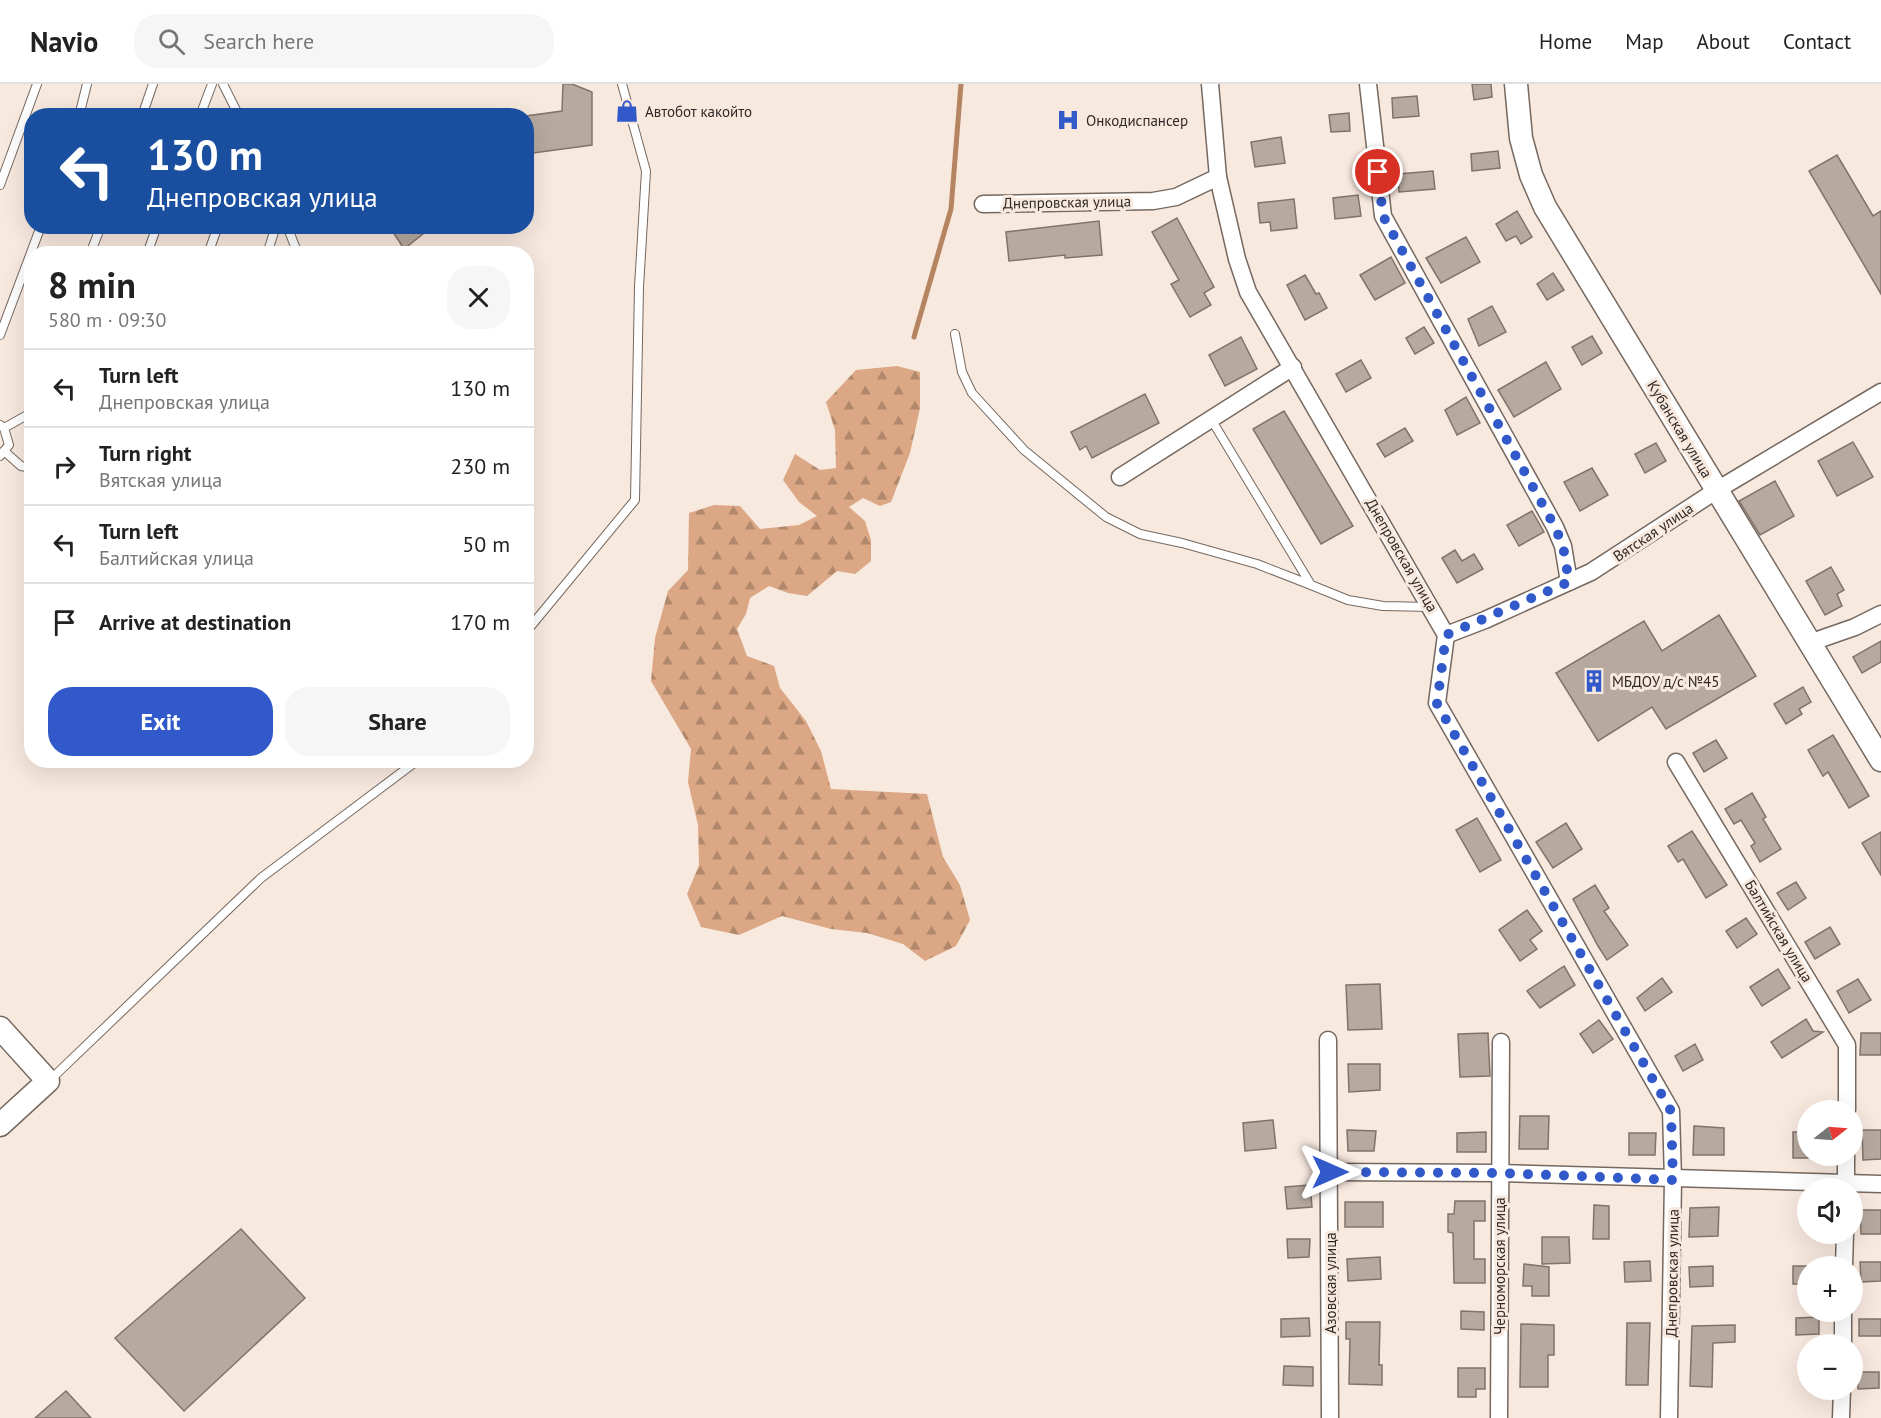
<!DOCTYPE html>
<meta charset="utf-8">
<style>
body{margin:0;font-family:"PT Sans",sans-serif;background:#f6f6f6;color:#222;height:100vh;display:flex;flex-direction:column;font-size:22px;white-space:nowrap}
*{box-sizing:border-box;margin:0}
p{font-size:20px;color:#767676}
.icon{flex:none;width:33px;height:33px;fill:none;stroke:currentColor;stroke-width:2;stroke-linecap:round;stroke-linejoin:round}
.map{position:relative;flex:1;overflow:hidden}
.drawer{position:absolute;left:24px;top:162px;width:510px;height:522px;display:flex;flex-direction:column;background:#fff;border-radius:24px;box-shadow:0 6px 24px #0002}
.drawer>*{flex:none}
.hud{position:absolute;left:24px;top:24px;width:510px;height:126px;border-radius:24px;box-shadow:0 6px 24px #0002;background:#1a4fa0;color:#fff;overflow:hidden}
.needle{width:39px;rotate:73deg}
.buttons{position:absolute;left:1797px;top:1016px;display:grid;gap:12px}
.buttons a{display:grid;place-items:center;width:66px;height:66px;border-radius:50%;background:#fff;box-shadow:0 6px 24px #0002;font-size:30px}
.pin{position:absolute;display:grid;place-items:center;width:51px;height:51px;color:#fff;margin:-26px;border:3px solid #fff;border-radius:50%;box-shadow:0 2px 6px #0007}
.me{position:absolute;width:66px;margin:-33px;rotate:90deg;stroke-linejoin:round;filter:drop-shadow(0 0 4px #0008)}
.turn{display:flex;align-items:center;gap:21px;height:126px;padding:0 24px;font-size:27px}
.turn .icon{width:78px;height:78px;stroke-width:2.5}
.turn b{display:block;font-size:42px;line-height:51px}
.round{display:grid;place-items:center;flex:none;width:63px;height:63px;border-radius:24px;background:#f6f6f6}
.headline{display:flex;align-items:center;justify-content:space-between;height:102px;padding:0 24px}
h1{font-size:36px;font-weight:800;line-height:45px}
.button{display:flex;gap:12px;margin-top:auto;padding:12px 24px}
.button a{flex:1;height:69px;border-radius:24px;background:#3259c9;color:#fff;font-size:24px;font-weight:800;line-height:69px;text-align:center}
.button a+a{background:#f6f6f6;color:#222}
ul{padding:0;list-style:none}
li{display:flex;align-items:center;gap:18px;height:78px;padding:0 24px;border-top:2px solid #e0e0e0}
li div{flex:1}
li b{display:block;font-size:22px}
li em{font-style:normal}
header{display:flex;align-items:center;gap:36px;box-sizing:border-box;height:84px;padding:0 30px;background:#fff;border-bottom:2px solid #e0e0e0}
header strong{font-size:28px}
nav{display:flex;gap:33px;margin-inline-start:auto;font-size:21px}
.search{width:420px;height:54px;background:#f6f6f6;display:flex;align-items:center;gap:15px;box-sizing:border-box;padding:0 21px;border-radius:24px;color:#767676;font-size:22px}
.map>svg:first-child{display:block}
.forest{fill:url(#forest-firs)}
.lines{fill:none;stroke-linecap:round;stroke-linejoin:round}
.stream{stroke:#b58461;stroke-width:5}
.building{fill:#b7a99f;stroke:#80736a;stroke-width:1.5}
.lane-casing{stroke:#75685f;stroke-width:10}
.street-casing{stroke:#75685f;stroke-width:19}
.secondary-casing{stroke:#75685f;stroke-width:25}
.lane{stroke:#fff;stroke-width:8}
.street{stroke:#fff;stroke-width:16}
.secondary{stroke:#fff;stroke-width:22}
.route{stroke:#3259c9;stroke-width:10;stroke-dasharray:0 18}
.labels{text-anchor:middle;dominant-baseline:central;stroke-width:6;stroke-linejoin:round;paint-order:stroke}
.poi-label{font-size:15px;fill:#2f2926;stroke:#f8e9df;text-anchor:start}
.street-label{font-size:15px;fill:#2f2926;stroke:#f8e9df}
</style>
<header>
<strong>Navio</strong>
<div class="search"><svg class="icon" aria-label="search" viewBox="0 0 24 24"><circle cx="10" cy="10" r="6"/><path d="M15 15l6 6"/></svg>Search here</div>
<nav><a>Home</a><a>Map</a><a>About</a><a>Contact</a></nav>
</header>
<div class="map">
<svg width="1881" height="1334" viewBox="0 0 1881 1334">
<defs>
<pattern id="forest-firs" width="22" height="20" patternUnits="userSpaceOnUse" patternTransform="scale(1.5)"><rect width="22" height="20" fill="#dba784"/><path d="M5 1l3.5 6h-7zM16 11l3.5 6h-7z" fill="#b2886c"/></pattern>
</defs>
<rect width="100%" height="100%" fill="#f8e9df"/>
<polygon class="forest" points="897,282 920,288 920,324 910,369 891,418 880,422 863,414 849,423 865,437 871,456 871,477 855,490 837,487 807,512 788,509 769,502 750,514 746,530 737,545 747,572 774,582 780,604 806,637 821,667 831,705 927,710 943,773 960,801 970,836 956,862 925,877 903,860 867,849 831,845 782,832 739,851 701,843 687,810 699,781 698,741 688,698 691,665 651,597 655,554 668,507 688,486 689,429 714,421 740,422 760,445 799,441 817,432 799,418 783,396 795,370 820,386 836,384 835,346 826,318 856,286"/>
<g class="lines">
<polyline class="stream" points="914,253 951,125 961,0"/>
</g>
<g class="building">
<polygon points="563,0 572,0 592,8 592,61 526,70 526,32 562,27"/>
<polygon points="1472,0 1491,0 1492,13 1474,16"/>
<polygon points="1417,12 1419,32 1393,34 1392,14"/>
<polygon points="1349,29 1350,47 1331,48 1329,31"/>
<polygon points="1281,53 1285,79 1255,83 1251,58"/>
<polygon points="1498,67 1500,84 1472,87 1471,70"/>
<polygon points="1837,71 1873,132 1881,127 1881,210 1809,87"/>
<polygon points="1433,87 1435,105 1399,108 1398,90"/>
<polygon points="1358,111 1361,132 1335,135 1333,114"/>
<polygon points="1294,115 1297,144 1271,147 1270,138 1260,139 1258,119"/>
<polygon points="1517,127 1532,153 1521,160 1516,152 1506,157 1496,140"/>
<polygon points="1177,134 1214,203 1204,209 1211,221 1190,233 1171,200 1179,196 1152,148"/>
<polygon points="1099,137 1102,171 1065,174 1065,171 1009,177 1006,148"/>
<polygon points="389,142 433,142 404,165"/>
<polygon points="1466,153 1480,178 1441,199 1426,174"/>
<polygon points="1391,173 1405,199 1375,216 1360,191"/>
<polygon points="1553,189 1564,206 1547,216 1537,200"/>
<polygon points="1305,191 1316,210 1319,209 1327,224 1305,236 1287,201"/>
<polygon points="1492,222 1506,248 1479,262 1468,235"/>
<polygon points="1424,243 1434,259 1415,270 1406,254"/>
<polygon points="1592,252 1602,269 1582,281 1572,263"/>
<polygon points="1241,253 1257,285 1225,302 1209,271"/>
<polygon points="1361,276 1371,294 1346,308 1336,290"/>
<polygon points="1546,278 1561,305 1514,333 1498,306"/>
<polygon points="1145,310 1159,339 1092,374 1086,362 1080,366 1071,348"/>
<polygon points="1466,313 1480,339 1457,351 1445,326"/>
<polygon points="1284,327 1353,442 1321,460 1253,345"/>
<polygon points="1405,344 1413,357 1385,373 1377,360"/>
<polygon points="1853,358 1873,393 1837,412 1818,377"/>
<polygon points="1656,359 1666,377 1645,389 1635,370"/>
<polygon points="1592,384 1608,411 1580,427 1564,398"/>
<polygon points="1775,397 1794,432 1760,451 1739,417"/>
<polygon points="1532,427 1544,448 1519,462 1507,441"/>
<polygon points="1455,466 1462,477 1474,470 1483,485 1457,499 1442,474"/>
<polygon points="1831,483 1844,506 1837,510 1842,522 1825,531 1806,497"/>
<polygon points="1719,531 1756,592 1666,645 1652,623 1598,657 1556,589 1644,537 1662,567"/>
<polygon points="1881,557 1881,578 1862,589 1853,573"/>
<polygon points="1803,603 1811,618 1799,625 1802,630 1786,640 1774,620"/>
<polygon points="1833,651 1869,712 1849,724 1828,688 1823,692 1808,666"/>
<polygon points="1716,656 1727,674 1704,688 1693,669"/>
<polygon points="1752,709 1766,733 1763,735 1781,765 1760,778 1751,762 1755,759 1741,736 1734,740 1725,725"/>
<polygon points="1477,734 1501,776 1480,788 1456,746"/>
<polygon points="1566,739 1582,765 1553,784 1536,758"/>
<polygon points="1692,747 1727,801 1706,814 1683,775 1678,778 1668,762"/>
<polygon points="1881,748 1881,791 1862,759"/>
<polygon points="1796,798 1806,814 1788,826 1777,809"/>
<polygon points="1595,801 1609,824 1604,827 1628,861 1607,876 1598,862 1573,815"/>
<polygon points="1527,826 1542,847 1530,856 1537,865 1520,877 1499,846"/>
<polygon points="1746,834 1757,850 1737,864 1726,847"/>
<polygon points="1830,843 1840,860 1815,875 1805,858"/>
<polygon points="1564,882 1575,901 1540,924 1527,907"/>
<polygon points="1778,885 1790,904 1762,922 1750,903"/>
<polygon points="1662,894 1672,908 1645,927 1637,914"/>
<polygon points="1858,895 1871,916 1849,929 1837,907"/>
<polygon points="1380,900 1382,945 1348,946 1346,901"/>
<polygon points="1806,935 1813,947 1823,948 1782,974 1771,958"/>
<polygon points="1599,936 1613,955 1593,969 1580,950"/>
<polygon points="1488,949 1490,992 1460,993 1458,950"/>
<polygon points="1861,949 1881,949 1881,971 1860,971"/>
<polygon points="1695,960 1703,976 1683,987 1675,972"/>
<polygon points="1348,980 1380,980 1380,1006 1349,1008"/>
<polygon points="1520,1032 1549,1032 1548,1065 1519,1065"/>
<polygon points="1273,1036 1276,1064 1245,1067 1243,1039"/>
<polygon points="1694,1042 1724,1044 1724,1071 1693,1071"/>
<polygon points="1347,1046 1376,1047 1374,1067 1348,1067"/>
<polygon points="1862,1046 1881,1046 1881,1075 1863,1076"/>
<polygon points="1486,1048 1486,1068 1457,1068 1457,1049"/>
<rect x="1793" y="1048" width="15" height="26"/>
<polygon points="1629,1049 1656,1049 1655,1071 1629,1071"/>
<polygon points="1310,1101 1312,1123 1287,1125 1285,1103"/>
<polygon points="1455,1117 1485,1117 1485,1137 1474,1137 1474,1175 1485,1175 1485,1199 1454,1199 1453,1149 1448,1148 1448,1130 1454,1130"/>
<rect x="1345" y="1118" width="38" height="25"/>
<polygon points="1594,1121 1609,1122 1609,1155 1593,1155"/>
<polygon points="1719,1123 1718,1152 1689,1153 1690,1124"/>
<polygon points="1860,1126 1881,1126 1881,1150 1861,1150"/>
<polygon points="241,1145 305,1214 184,1327 115,1254"/>
<polygon points="1542,1153 1569,1153 1570,1179 1542,1180"/>
<polygon points="1287,1155 1310,1155 1309,1173 1288,1174"/>
<polygon points="1380,1173 1381,1195 1348,1197 1347,1175"/>
<polygon points="1650,1177 1651,1197 1625,1198 1624,1178"/>
<polygon points="1860,1178 1881,1178 1881,1197 1861,1198"/>
<polygon points="1524,1180 1549,1183 1549,1212 1532,1212 1532,1202 1523,1202"/>
<polygon points="1713,1182 1713,1202 1690,1203 1689,1183"/>
<rect x="1793" y="1182" width="15" height="18"/>
<polygon points="1461,1227 1484,1228 1484,1246 1461,1245"/>
<polygon points="1819,1233 1819,1250 1796,1251 1796,1234"/>
<polygon points="1309,1234 1310,1252 1281,1253 1281,1235"/>
<rect x="1859" y="1235" width="22" height="17"/>
<polygon points="1346,1238 1380,1238 1379,1281 1382,1281 1382,1301 1349,1300 1350,1255 1346,1255"/>
<polygon points="1627,1239 1650,1239 1648,1301 1626,1301"/>
<polygon points="1521,1240 1554,1241 1554,1271 1548,1271 1548,1303 1520,1303"/>
<polygon points="1735,1241 1735,1258 1713,1259 1712,1303 1690,1302 1692,1242"/>
<polygon points="1284,1282 1313,1283 1313,1302 1283,1301"/>
<polygon points="1458,1284 1485,1284 1485,1305 1476,1305 1476,1313 1458,1313"/>
<polygon points="1858,1288 1879,1288 1879,1304 1858,1305"/>
<polygon points="66,1307 91,1334 35,1334"/>
</g>
<g class="lines">
<g class="lane-casing">
<g id="lane">
<polyline points="223,0 239,32"/>
<polyline points="79,32 87,0"/>
<polyline points="142,32 153,0"/>
<polyline points="200,32 212,0"/>
<polyline points="0,101 37,0"/>
<polyline points="287,142 298,170"/>
<polyline points="90,170 101,142"/>
<polyline points="147,170 157,142"/>
<polyline points="208,170 218,142"/>
<polyline points="267,170 276,142"/>
<polyline points="955,250 962,288 972,309 1024,366 1106,433 1140,450 1182,459 1257,480 1311,501"/>
<polyline points="0,251 41,142"/>
<polyline points="29,330 32,322"/>
<polyline points="1211,335 1311,501 1348,516 1383,522 1431,523"/>
<polyline points="0,341 4,344 9,361 0,372"/>
<polyline points="4,344 29,330 32,331"/>
<polyline points="4,367 21,382 32,384"/>
<polyline points="526,548 635,416 639,203 646,87 622,0"/>
<polyline points="49,997 261,794 418,676"/>
</g>
</g>
<g class="street-casing">
<g id="street">
<polyline points="1210,0 1218,93 1237,175 1248,208 1446,551 1437,619 1671,1027 1673,1096 1669,1334"/>
<polyline points="1368,0 1383,132 1555,443 1563,462 1569,498"/>
<polyline points="983,120 1153,117 1176,113 1218,93"/>
<polyline points="1120,393 1293,283"/>
<polyline points="1446,551 1485,536 1591,488 1717,406 1881,308"/>
<polyline points="1809,559 1855,543 1881,530"/>
<polyline points="1676,678 1847,961 1847,1026"/>
<polyline points="1328,956 1330,1334"/>
<polyline points="1330,1088 1500,1089 1881,1100"/>
<polyline points="1846,1104 1846,1071"/>
<polyline points="1844,1182 1845,1149"/>
<polyline points="1843,1260 1843,1227"/>
<polyline points="1499,1334 1501,958"/>
<polyline points="1841,1334 1842,1305"/>
</g>
</g>
<g class="secondary-casing">
<g id="secondary">
<polyline points="1516,0 1521,54 1531,91 1545,123 1881,676"/>
<polyline points="0,944 48,997 0,1041"/>
</g>
</g>
<use href="#lane" class="lane"/>
<use href="#street" class="street"/>
<use href="#secondary" class="secondary"/>
</g>
<g class="lines">
<polyline class="route" points="1330,1088 1500,1089 1673,1096 1671,1027 1437,620 1446,551 1569,498 1563,462 1555,443 1383,132 1378,88"/>
</g>
<defs>
<g id="shop-bare" transform="scale(1.8)"><path d="M-5-2.5h2.3a2.7 3.5 0 0 1 5.4 0H5L5.5 6h-11ZM-1.5-2.5h3a1.5 2.3 0 0 0-3 0Z" fill="#3259c9" stroke="#f8e9df" stroke-width="2.5" paint-order="stroke"/></g>
<g id="hospital-bare" transform="scale(1.8)"><path d="M-5-5h3v3.5h4V-5h3V5h-3V1.5h-4V5h-3Z" fill="#3259c9" stroke="#f8e9df" stroke-width="2.5" paint-order="stroke"/></g>
<g id="building-bare" transform="scale(1.8)"><path d="M-4-6H4V6H1V3H-1V6H-4ZM-2.5-4.3h1.7v1.8h-1.7ZM.8-4.3h1.7v1.8H.8ZM-2.5-1h1.7V.8h-1.7ZM.8-1h1.7V.8H.8Z" fill="#3259c9" stroke="#f8e9df" stroke-width="2.5" paint-order="stroke"/></g>
</defs>
<g fill-rule="evenodd">
<use href="#shop-bare" x="627" y="27"/>
<use href="#hospital-bare" x="1068" y="36"/>
<use href="#building-bare" x="1594" y="597"/>
</g>
<g class="labels">
<g class="poi-label">
<text x="645" y="27">Автобот какойто</text>
<text x="1086" y="36">Онкодиспансер</text>
<text x="1612" y="597">МБДОУ д/с №45</text>
</g>
<g class="street-label">
<text transform="translate(1067 118) rotate(-1)">Днепровская улица</text>
<text transform="translate(1680 345) rotate(59)">Кубанская улица</text>
<text transform="translate(1653 448) rotate(-34)">Вятская улица</text>
<text transform="translate(1402 471) rotate(60)">Днепровская улица</text>
<text transform="translate(1779 847) rotate(59)">Балтийская улица</text>
<text transform="translate(1499 1182) rotate(-90)">Черноморская улица</text>
<text transform="translate(1672 1189) rotate(-89)">Днепровская улица</text>
<text transform="translate(1330 1199) rotate(-90)">Азовская улица</text>
</g>
</g>
</svg>
<div class="buttons">
<a><svg class="needle" viewBox="-14 -14 28 28"><path d="M0-13l5 13h-10z" fill="#e53935"/><path d="M0 13l5-13h-10z" fill="#767676"/></svg></a>
<a><svg class="icon" aria-label="sound" viewBox="0 0 24 24"><path d="M4 9h4l5-4v14l-5-4H4zM17 9q2 3 0 6"/></svg></a>
<a>+</a>
<a>−</a>
</div>
<div class="pin" style="left:1378px;top:88px;background:#d93025"><svg class="icon" aria-label="arrive" viewBox="0 0 24 24"><path d="M6 21V4h12l-3 4 3 4H6"/></svg></div>
<svg class="me" style="left:1330px;top:1088px" viewBox="-20 -20 40 40"><path d="M0-17L14 15 0 8-14 15z" fill="#3259c9" stroke="#fff" stroke-width="4"/></svg>
<div class="hud">
<div class="turn"><svg class="icon" aria-label="left" viewBox="0 0 24 24"><path d="M17 20v-9H6M10 6l-5 5 5 5"/></svg><div><b>130 m</b>Днепровская улица</div></div>
</div>
<section class="drawer">
<div class="headline"><div><h1>8 min</h1><p>580 m · 09:30</p></div><a class="round"><svg class="icon" aria-label="close" viewBox="0 0 24 24"><path d="M6 6l12 12M18 6L6 18"/></svg></a></div>
<ul>
<li><svg class="icon" aria-label="left" viewBox="0 0 24 24"><path d="M17 20v-9H6M10 6l-5 5 5 5"/></svg><div><b>Turn left</b><p>Днепровская улица</p></div><em>130 m</em></li>
<li><svg class="icon" aria-label="right" viewBox="0 0 24 24"><path d="M7 20v-9h11M14 6l5 5-5 5"/></svg><div><b>Turn right</b><p>Вятская улица</p></div><em>230 m</em></li>
<li><svg class="icon" aria-label="left" viewBox="0 0 24 24"><path d="M17 20v-9H6M10 6l-5 5 5 5"/></svg><div><b>Turn left</b><p>Балтийская улица</p></div><em>50 m</em></li>
<li><svg class="icon" aria-label="arrive" viewBox="0 0 24 24"><path d="M6 21V4h12l-3 4 3 4H6"/></svg><div><b>Arrive at destination</b></div><em>170 m</em></li>
</ul>
<div class="button"><a>Exit</a><a>Share</a></div>
</section>
</div>
